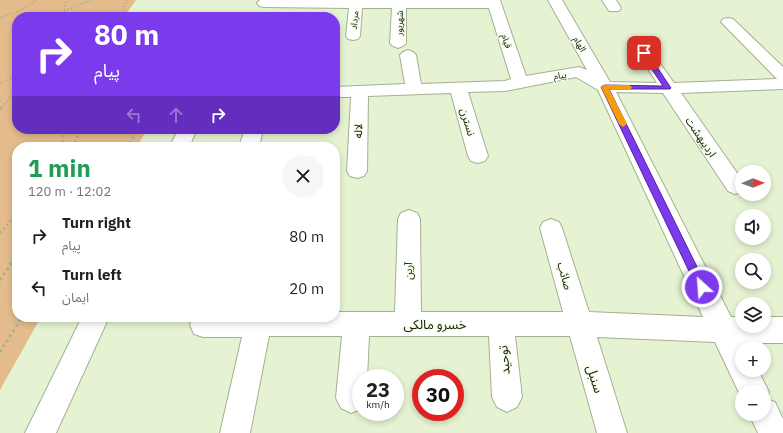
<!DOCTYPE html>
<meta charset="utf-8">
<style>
body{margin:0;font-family:"IBM Plex Sans","Noto Sans Arabic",sans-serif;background:#f6f6f6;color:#202124;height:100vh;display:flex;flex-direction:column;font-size:15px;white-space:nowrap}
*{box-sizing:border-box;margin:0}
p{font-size:13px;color:#757577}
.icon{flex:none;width:22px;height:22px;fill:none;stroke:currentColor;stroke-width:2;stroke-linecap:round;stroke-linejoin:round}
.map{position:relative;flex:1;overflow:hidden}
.panel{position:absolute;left:12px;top:142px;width:328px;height:180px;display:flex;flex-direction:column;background:#fff;border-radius:16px;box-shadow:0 2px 6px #0003}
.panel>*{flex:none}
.top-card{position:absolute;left:12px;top:12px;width:328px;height:122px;border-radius:16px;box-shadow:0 2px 6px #0003;background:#7c3aed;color:#fff;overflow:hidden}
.needle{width:26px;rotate:89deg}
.tools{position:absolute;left:735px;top:165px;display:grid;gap:8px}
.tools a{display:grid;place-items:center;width:36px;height:36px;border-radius:50%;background:#fff;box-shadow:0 2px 6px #0003;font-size:20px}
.speed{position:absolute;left:352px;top:369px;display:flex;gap:8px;font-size:20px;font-weight:700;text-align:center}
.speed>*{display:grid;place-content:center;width:52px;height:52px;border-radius:50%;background:#fff;box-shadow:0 2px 6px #0003;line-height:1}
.speed small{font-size:10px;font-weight:400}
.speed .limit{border:6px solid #d22;background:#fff;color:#111}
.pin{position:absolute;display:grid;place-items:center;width:34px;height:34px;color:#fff;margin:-17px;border-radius:8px;box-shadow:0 2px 6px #0006}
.me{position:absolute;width:44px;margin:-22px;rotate:334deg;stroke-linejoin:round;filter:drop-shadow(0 0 3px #0008)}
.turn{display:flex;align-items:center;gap:14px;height:84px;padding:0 16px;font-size:18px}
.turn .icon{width:52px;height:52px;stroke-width:2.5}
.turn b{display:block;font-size:28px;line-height:34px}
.lanes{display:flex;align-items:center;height:38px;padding:0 16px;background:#0003;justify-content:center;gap:20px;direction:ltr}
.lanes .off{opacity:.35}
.round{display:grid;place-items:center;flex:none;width:42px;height:42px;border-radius:21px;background:#f6f6f6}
.headline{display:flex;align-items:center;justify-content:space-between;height:68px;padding:0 16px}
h1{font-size:24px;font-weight:800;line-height:30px;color:#1e9e55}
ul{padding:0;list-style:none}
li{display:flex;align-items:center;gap:12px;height:52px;padding:0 16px}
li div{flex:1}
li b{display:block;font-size:15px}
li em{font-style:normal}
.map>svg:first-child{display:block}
.green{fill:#e4bc8b}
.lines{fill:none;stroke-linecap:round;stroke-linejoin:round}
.street-casing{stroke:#a4b091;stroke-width:2}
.path-far2{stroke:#a5b095;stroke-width:1.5;stroke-dasharray:1.5 2;stroke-linecap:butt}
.path-far1{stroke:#a5b095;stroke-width:2.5;stroke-dasharray:2 3;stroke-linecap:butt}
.path{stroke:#a5b095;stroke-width:3;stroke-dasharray:2.5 3.5;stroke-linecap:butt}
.street{fill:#fff;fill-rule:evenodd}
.route{fill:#7c3aed;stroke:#51269a}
.slow{fill:#f59e0b}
.labels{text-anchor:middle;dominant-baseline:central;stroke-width:3;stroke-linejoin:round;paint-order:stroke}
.far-street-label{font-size:9px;fill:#161b0f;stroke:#f5feea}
.street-label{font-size:11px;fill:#161b0f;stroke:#f5feea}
.near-street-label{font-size:13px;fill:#161b0f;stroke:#f5feea}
</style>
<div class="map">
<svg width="783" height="433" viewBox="0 0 783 433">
<rect width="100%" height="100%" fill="#e5f3d2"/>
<polygon class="green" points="0,0 136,0 124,17 17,17 17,129 147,129 137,147 17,147 17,317 41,317 0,390"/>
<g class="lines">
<g class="street-casing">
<g id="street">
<polygon points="260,0 500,0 526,76 579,67 587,70 548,0 562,0 610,82 657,83 630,41 632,38 637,37 642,38 674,83 777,79 721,22 723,19 728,18 733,19 783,67 783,89 681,93 742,180 742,192 735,194 728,191 663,93 616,92 731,317 742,317 742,326 764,326 764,317 783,317 783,343 744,343 746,348 742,348 742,370 758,370 769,392 766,399 775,402 783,419 783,433 758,433 749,414 764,414 764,392 742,392 742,399 715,342 597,337 627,433 597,433 570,336 515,336 522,397 517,407 507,412 497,407 492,397 489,336 369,336 367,378 361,378 361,409 351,413 341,408 336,398 342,336 269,336 250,433 220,433 242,337 203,337 194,334 190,325 192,317 335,317 335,312 395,312 398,219 401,213 409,210 417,213 420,219 421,312 563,312 540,228 543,222 551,219 559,222 562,228 589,312 703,317 598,90 576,77 505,91 468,92 488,156 485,161 478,163 471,161 468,156 451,93 368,96 367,171 364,176 357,178 350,176 347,171 351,97 335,97 335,87 405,84 400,55 403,52 408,50 413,52 416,55 421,84 505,81 511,79 489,8 406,8 406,43 403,46 398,48 393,46 390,43 392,8 362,8 360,36 358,39 353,40 348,39 346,36 349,8 264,7 259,6 257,3"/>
<polygon points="602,0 616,0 621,8 619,11 609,11"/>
<polygon points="179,129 197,129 189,147 169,147"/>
<polygon points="245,129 263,129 259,147 239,147"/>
<polygon points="82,317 109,317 56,433 25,433"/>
</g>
</g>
<g class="path-far2">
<polyline points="64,11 92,0"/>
<polyline points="63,17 66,0"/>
<polyline points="120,17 127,0"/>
<polyline points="0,18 19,11 37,0"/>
<polyline points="0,83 17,77"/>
<polyline points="2,107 17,89"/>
</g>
<g class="path-far1">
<polyline points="0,109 3,106"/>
<polyline points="61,147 65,129"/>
<polyline points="74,147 80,129"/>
<polyline points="127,147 138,129"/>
<polyline points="0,233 17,214"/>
</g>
<g class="path">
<polyline points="0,280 17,254"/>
<polyline points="0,352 22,317"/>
</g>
<use href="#street" class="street"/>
</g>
<polygon class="route" points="642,52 647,52 671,88 670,89 609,89 707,287 706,290 702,292 698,290 601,87 605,85 663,86 641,53"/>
<polygon class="slow" points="629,85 632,87 631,89 609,89 627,124 623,127 619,124 601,87 605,85"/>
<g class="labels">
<g class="far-street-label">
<text transform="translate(354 20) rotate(-84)">مرداد</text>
<text transform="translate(399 23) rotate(-88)">شهریور</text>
<text transform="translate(507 41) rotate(72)">قیام</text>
<text transform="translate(580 44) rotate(60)">الهام</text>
<text transform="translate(560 75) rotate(-9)">پیام</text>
</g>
<g class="street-label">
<text transform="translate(468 122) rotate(74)">نسترن</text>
<text transform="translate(358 131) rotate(-88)">لاله</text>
<text transform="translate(701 137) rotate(56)">اردیبهشت</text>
<text transform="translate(408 271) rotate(-90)">آرین</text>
<text transform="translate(565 276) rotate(74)">صائب</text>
</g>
<g class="near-street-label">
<text x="435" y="324">خسرو مالکی</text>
<text transform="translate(504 360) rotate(-95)">توحید</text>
<text transform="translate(595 379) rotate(73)">سنبل</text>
</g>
</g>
</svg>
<div class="tools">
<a><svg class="needle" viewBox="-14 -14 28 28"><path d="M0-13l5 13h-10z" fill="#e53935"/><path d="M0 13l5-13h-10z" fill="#757577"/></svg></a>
<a><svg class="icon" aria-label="sound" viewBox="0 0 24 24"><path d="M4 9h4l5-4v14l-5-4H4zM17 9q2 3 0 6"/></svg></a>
<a><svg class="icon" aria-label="search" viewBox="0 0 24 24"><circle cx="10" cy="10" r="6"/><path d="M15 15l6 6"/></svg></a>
<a><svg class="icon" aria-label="layers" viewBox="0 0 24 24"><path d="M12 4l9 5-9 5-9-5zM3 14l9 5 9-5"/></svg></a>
<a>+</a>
<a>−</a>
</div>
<div class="speed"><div>23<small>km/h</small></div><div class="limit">30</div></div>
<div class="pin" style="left:644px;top:53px;background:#d93025"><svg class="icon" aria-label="arrive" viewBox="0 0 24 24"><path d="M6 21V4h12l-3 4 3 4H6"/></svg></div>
<svg class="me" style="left:702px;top:287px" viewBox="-20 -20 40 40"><circle r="17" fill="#7c3aed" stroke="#fff" stroke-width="3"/><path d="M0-11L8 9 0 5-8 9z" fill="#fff"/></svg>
<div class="top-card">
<div class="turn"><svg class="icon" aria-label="right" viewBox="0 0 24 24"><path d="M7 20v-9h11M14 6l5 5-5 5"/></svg><div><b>80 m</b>پیام</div></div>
<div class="lanes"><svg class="icon off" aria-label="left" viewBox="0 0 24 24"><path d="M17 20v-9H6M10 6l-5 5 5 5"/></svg><svg class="icon off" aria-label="ahead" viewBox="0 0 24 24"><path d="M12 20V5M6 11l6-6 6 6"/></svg><svg class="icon" aria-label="right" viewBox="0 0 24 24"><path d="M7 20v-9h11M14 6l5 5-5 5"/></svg></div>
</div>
<section class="panel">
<div class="headline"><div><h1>1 min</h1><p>120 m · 12:02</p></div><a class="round"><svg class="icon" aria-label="close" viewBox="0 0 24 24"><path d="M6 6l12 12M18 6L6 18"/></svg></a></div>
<ul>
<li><svg class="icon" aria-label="right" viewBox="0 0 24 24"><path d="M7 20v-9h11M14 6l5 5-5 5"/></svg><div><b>Turn right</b><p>پیام</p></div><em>80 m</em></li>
<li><svg class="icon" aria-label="left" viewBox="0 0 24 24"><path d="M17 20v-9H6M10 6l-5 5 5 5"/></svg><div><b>Turn left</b><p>ایمان</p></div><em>20 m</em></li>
</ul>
</section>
</div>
